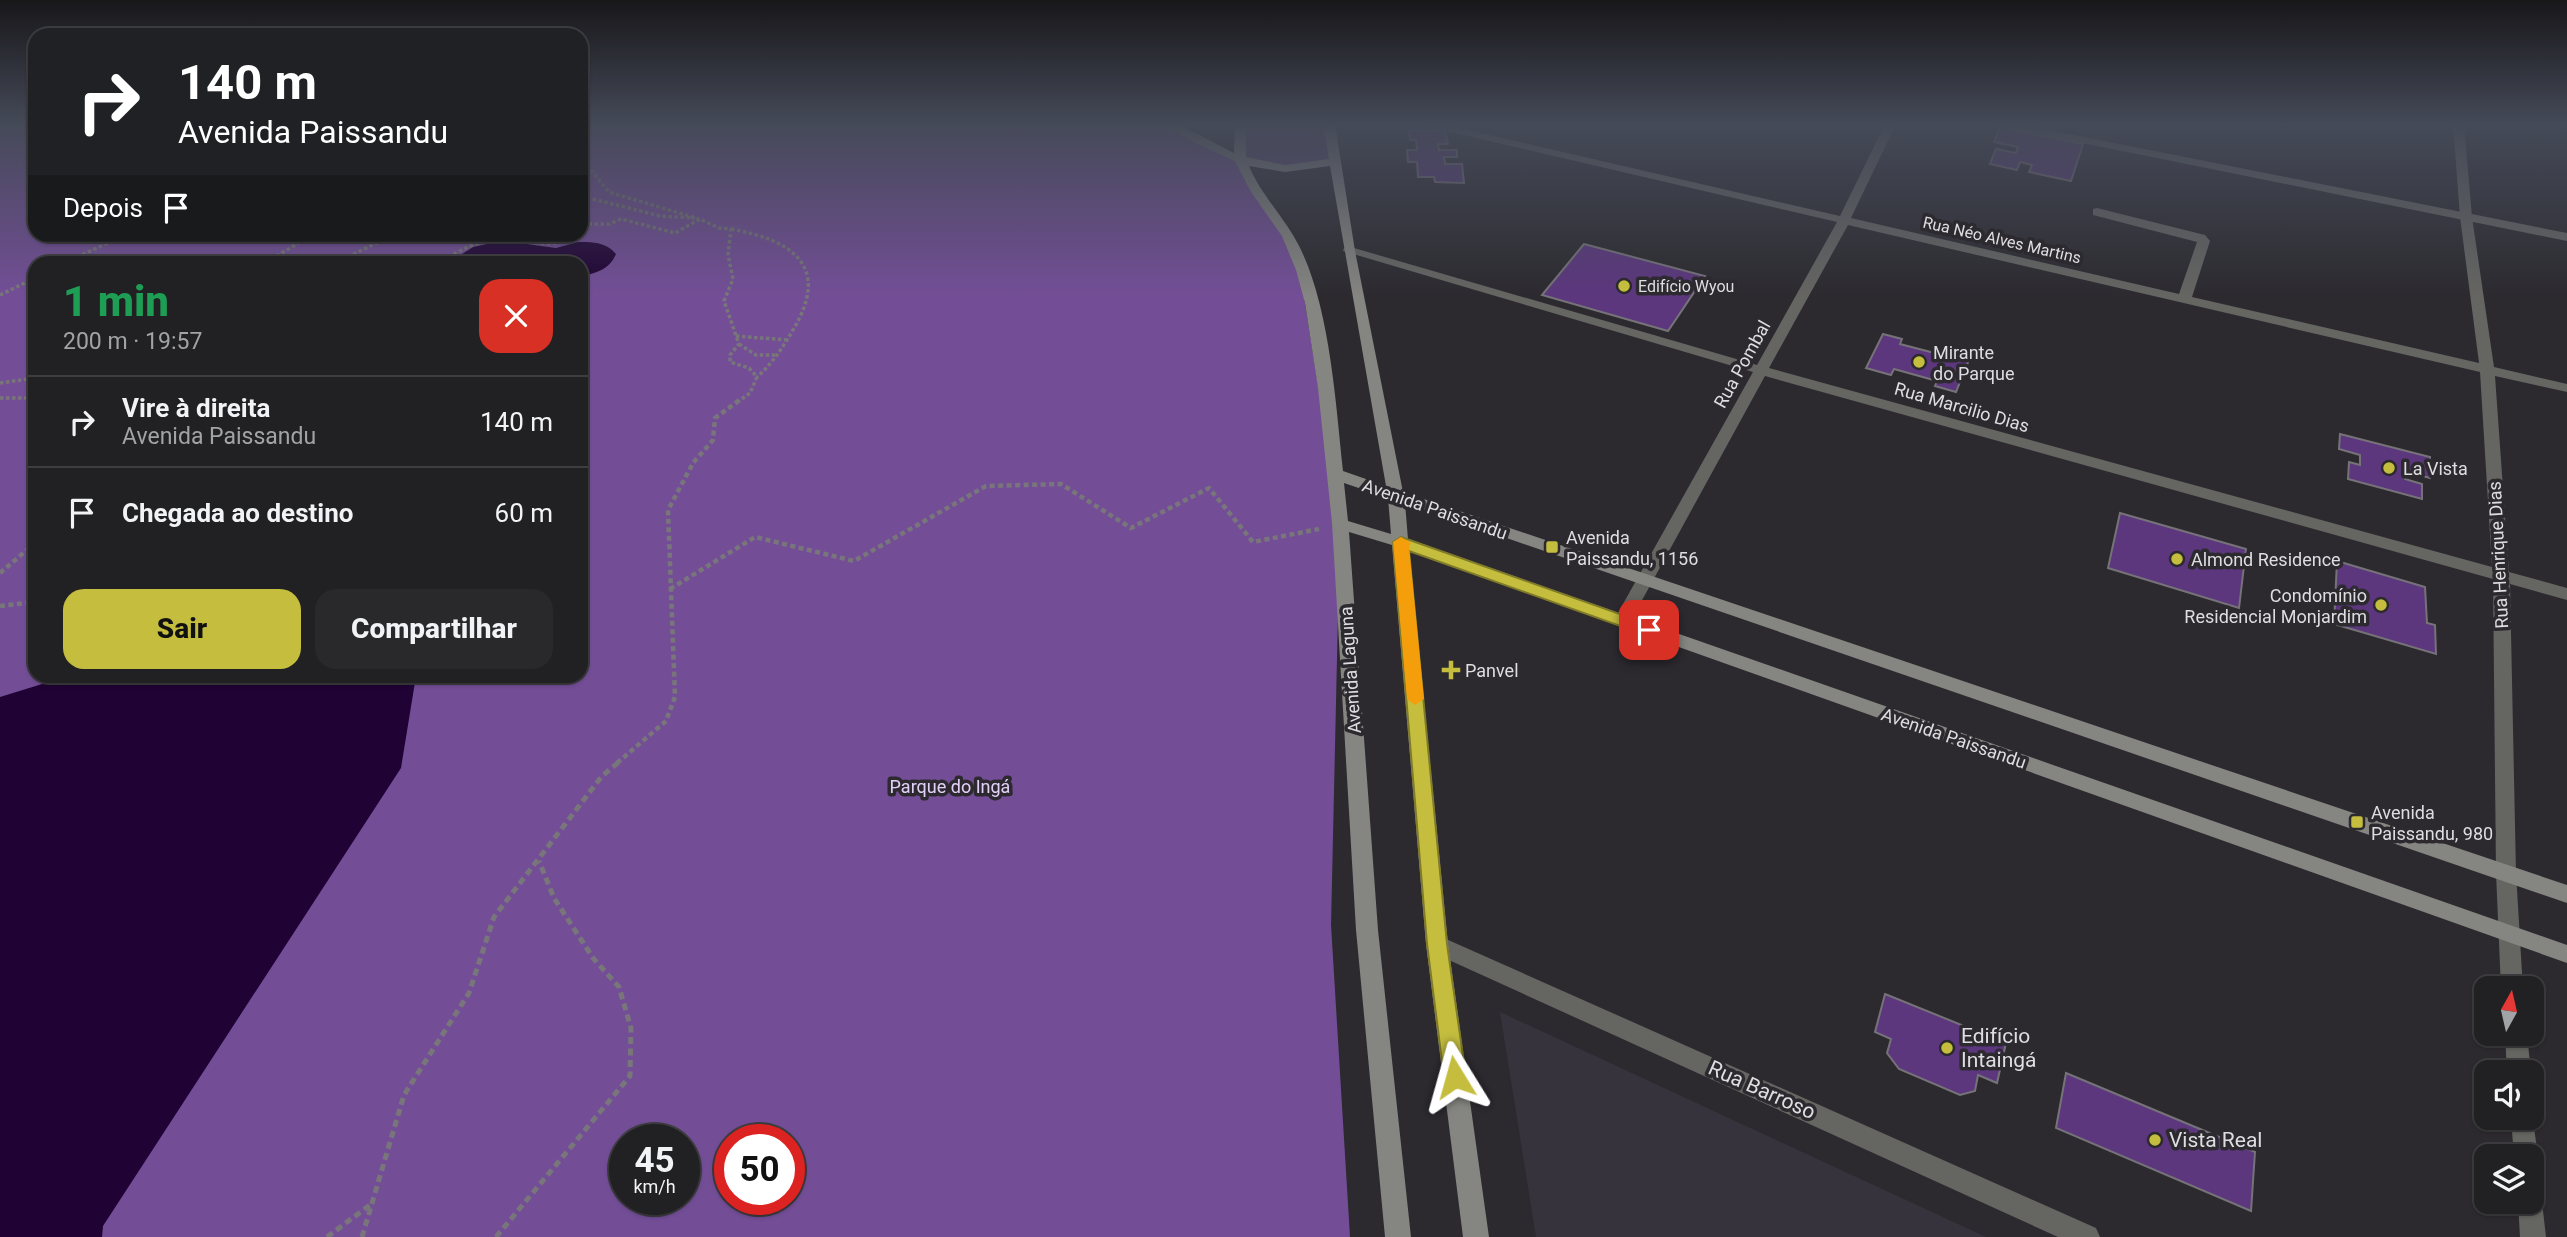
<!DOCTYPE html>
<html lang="pt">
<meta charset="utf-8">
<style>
body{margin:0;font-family:Roboto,sans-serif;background:#29282b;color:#f1f3f6;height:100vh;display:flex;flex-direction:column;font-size:26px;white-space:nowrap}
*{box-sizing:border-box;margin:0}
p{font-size:23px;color:#a2a3a6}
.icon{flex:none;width:38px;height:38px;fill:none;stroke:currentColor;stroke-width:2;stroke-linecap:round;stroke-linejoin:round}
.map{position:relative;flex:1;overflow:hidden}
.side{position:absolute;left:28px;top:256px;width:560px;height:427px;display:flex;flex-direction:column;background:#212023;border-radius:21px;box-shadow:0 2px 5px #0004,0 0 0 2px #3e3e41}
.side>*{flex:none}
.hud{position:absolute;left:28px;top:28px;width:560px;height:214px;border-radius:21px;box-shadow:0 2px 5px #0004,0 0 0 2px #3e3e41;background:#202124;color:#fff;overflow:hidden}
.needle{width:46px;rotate:8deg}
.buttons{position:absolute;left:2474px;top:976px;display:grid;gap:14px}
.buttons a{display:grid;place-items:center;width:70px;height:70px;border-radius:14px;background:#212023;box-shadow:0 2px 5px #0004,0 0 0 2px #3e3e41;font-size:35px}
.speed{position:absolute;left:609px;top:1124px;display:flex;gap:14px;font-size:35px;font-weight:700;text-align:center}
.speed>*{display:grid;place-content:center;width:91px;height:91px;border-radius:50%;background:#212023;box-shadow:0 2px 5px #0004,0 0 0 2px #3e3e41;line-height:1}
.speed small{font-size:18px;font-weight:400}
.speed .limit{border:10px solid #d22;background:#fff;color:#111}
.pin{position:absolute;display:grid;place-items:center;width:60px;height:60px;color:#fff;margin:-30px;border-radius:14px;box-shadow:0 4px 10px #0006}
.me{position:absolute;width:77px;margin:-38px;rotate:352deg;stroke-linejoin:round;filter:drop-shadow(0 0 5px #0008)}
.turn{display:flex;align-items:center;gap:24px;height:147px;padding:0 35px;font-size:32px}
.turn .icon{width:91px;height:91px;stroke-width:2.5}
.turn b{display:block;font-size:49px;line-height:60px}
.then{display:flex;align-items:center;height:66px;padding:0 35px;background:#0003;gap:14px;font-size:26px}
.round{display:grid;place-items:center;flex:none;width:74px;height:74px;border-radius:21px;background:#29282b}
.overview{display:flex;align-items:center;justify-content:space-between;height:119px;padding:0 35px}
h1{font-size:42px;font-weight:800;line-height:52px;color:#1e9e55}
.cta{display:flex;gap:14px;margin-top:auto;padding:14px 35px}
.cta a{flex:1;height:80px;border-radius:21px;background:#c4bd3e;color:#111;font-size:28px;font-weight:800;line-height:80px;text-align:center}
.cta a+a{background:#29282b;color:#f1f3f6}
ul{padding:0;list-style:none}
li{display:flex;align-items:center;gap:21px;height:91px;padding:0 35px;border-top:2px solid #3e3e41}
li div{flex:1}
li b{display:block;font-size:26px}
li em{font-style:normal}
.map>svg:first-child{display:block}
.built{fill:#37333d}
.green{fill:#5d4576}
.forest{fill:#734e97;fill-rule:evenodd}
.water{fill:#200235}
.building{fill:#5c377e;stroke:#757378;stroke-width:2}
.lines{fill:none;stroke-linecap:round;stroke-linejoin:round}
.path-far2{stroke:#78767a;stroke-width:3.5;stroke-dasharray:3.5 2.5;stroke-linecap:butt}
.path-far1{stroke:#78767a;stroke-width:4.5;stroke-dasharray:5 3.5;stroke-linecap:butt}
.path{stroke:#78767a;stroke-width:5;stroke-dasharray:7 4.5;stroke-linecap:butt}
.minor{fill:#656562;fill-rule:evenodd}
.tertiary{fill:#656562;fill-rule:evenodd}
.secondary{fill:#858581;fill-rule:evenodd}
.route{fill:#c4bd3e;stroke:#7f7b28;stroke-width:2}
.slow{fill:#f59e0b}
.poi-dot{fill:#c4bd3e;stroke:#2c2a2f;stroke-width:2.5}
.labels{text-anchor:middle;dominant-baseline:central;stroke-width:7;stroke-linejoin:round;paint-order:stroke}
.far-street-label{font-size:16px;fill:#dedde0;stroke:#2c2a2f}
.far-poi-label{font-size:16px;fill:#dedde0;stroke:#2c2a2f;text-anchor:start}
.poi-label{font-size:18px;fill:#dedde0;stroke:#2c2a2f;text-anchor:start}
.street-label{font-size:18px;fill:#dedde0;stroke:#2c2a2f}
.park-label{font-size:18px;fill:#e3d0f9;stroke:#2c2a2f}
.near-poi-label{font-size:21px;fill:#dedde0;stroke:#2c2a2f;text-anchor:start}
.near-street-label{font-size:21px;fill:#dedde0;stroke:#2c2a2f}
</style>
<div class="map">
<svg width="2567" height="1237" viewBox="0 0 2567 1237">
<rect width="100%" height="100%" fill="#2c2a2f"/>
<polygon class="built" points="1500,1012 1986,1237 1536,1237"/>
<polygon class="green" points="1241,124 1329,124 1335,161 1303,168 1240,160 1236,143"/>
<path class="forest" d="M0,124H35V234H581V124H1170L1240,160L1297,253L1340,524L1331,925L1350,1237H0ZM35,262H581V676H35ZM625,1139H684V1199H625ZM730,1139H789V1199H730Z"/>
<g class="water">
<path d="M578,242C593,242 606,242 616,254C609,270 597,272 581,277V262H494L462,254L473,247L487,244L519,243L556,248Z"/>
<polygon points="68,676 416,676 401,768 103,1226 102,1237 0,1237 0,697"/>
</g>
<g class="building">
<polygon points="2000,127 2083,144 2071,181 2029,172 2032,165 2020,162 2017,170 1990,164 1996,149 2016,153 2018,147 1994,142"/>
<polygon points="1409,130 1445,130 1448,144 1438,144 1439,150 1457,150 1457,157 1444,157 1445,164 1462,164 1464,183 1435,182 1434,177 1418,177 1417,162 1408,162 1407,150 1417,150 1416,140 1410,140"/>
<polygon points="1584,244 1705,276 1668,331 1542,295"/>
<polygon points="1883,334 1902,339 1900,344 1946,356 1949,349 1971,355 1956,392 1935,386 1937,381 1894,369 1891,375 1866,368"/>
<polygon points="2340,434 2430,457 2430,478 2404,471 2405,479 2422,484 2422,499 2348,479 2349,462 2360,465 2360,455 2339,449"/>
<polygon points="2120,513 2246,549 2239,608 2108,568"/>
<polygon points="2337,561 2425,587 2427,623 2435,625 2436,654 2334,624"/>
<polygon points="1885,994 2006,1043 1997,1083 1978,1075 1975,1091 1960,1095 1899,1069 1887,1053 1891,1039 1875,1032"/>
<polygon points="2066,1073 2255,1152 2251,1211 2056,1128"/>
</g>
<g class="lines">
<g class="path-far2">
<polyline points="581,163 590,169 609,192 699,219"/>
<polyline points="581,196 660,216 695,218"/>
<path d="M731,229C791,240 832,265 793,330C783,347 772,364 757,377"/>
<polyline points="581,234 590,224 609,224 621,219 675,233 700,219 719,228 731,229 728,255 733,279 724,301 739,344 730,355 730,362 749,368 757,377 750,393 739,401"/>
<polyline points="534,240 548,234"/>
<polyline points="346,259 372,256 393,262"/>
<polyline points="66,262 128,234"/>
<polyline points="266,262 314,234"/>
<polyline points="337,262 379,242"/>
<path d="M473,262L452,255C465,248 479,241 494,240C522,237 555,253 580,234"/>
<polyline points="0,295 35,278"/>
<polyline points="736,336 787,340"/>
<polyline points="739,344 756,355 777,355"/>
<polyline points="0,383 35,378"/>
<polyline points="0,398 35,398"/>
</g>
<g class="path-far1">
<polyline points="0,573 35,543"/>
<polyline points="670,589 755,537 854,561 986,486 1061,484 1131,528 1209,488 1253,542 1319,529"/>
<polyline points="0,606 35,602"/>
<polyline points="617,763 666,721 675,697 668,510 693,463 713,440 715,418 741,399"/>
</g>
<g class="path">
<polyline points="327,1237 370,1205"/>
<polyline points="362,1237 404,1095 469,993 494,917 602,776 619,762"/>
<polyline points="496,1237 630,1076 631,1028 619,987 593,958 554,898 539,861"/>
</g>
<g class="minor">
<path d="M1424,124H1442L1840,216L1885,124H1896L1851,218L2179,294L2197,242L2093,215V209L2097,208L2205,235L2210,241L2192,297L2479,363L2460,217L2453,124H2464L2472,217L2494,367L2567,384V392L2495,376L2509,572L2567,588V600L2510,584L2516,873L2523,989H2501L2496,873L2493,579L1765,376L1629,624H1617L1614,620L1753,372L1343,251L1344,248H1354L1757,365L1837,222L1429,127ZM1848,225L2480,372L2492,567L1769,368Z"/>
<polygon points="1437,935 2096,1228 2100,1237 2058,1237 1429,951 1426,944 1429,937"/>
<polygon points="2505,1034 2527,1034 2531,1073 2507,1073"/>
<polygon points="2532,1112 2538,1157 2532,1166 2532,1157 2514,1157 2511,1118 2532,1118"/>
<polygon points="2532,1191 2539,1193 2542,1202 2546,1237 2520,1237 2518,1202 2532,1202"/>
</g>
<polygon class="tertiary" points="1998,124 2019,124 2567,233 2567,241 2004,127"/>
<path class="secondary" d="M1164,124H1178L1234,153L1235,124H1246V157L1285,165L1329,159L1323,124H1335L1355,251L1403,492L2567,885V903L1405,503L1408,539L2567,945V963L1409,551L1448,944L1489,1237H1463L1426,944L1392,545L1349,532L1378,930L1411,1237H1385L1356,930L1332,523L1318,388L1305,303L1296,270L1282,236L1251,192L1235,161L1197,144ZM1249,166L1285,172L1330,166L1386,486L1343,471C1336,405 1330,312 1302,252C1288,221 1262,197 1249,166ZM1344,483L1388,498L1391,534L1348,521Z"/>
</g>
<linearGradient id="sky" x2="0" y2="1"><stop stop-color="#18171a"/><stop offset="0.42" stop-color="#454a58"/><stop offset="1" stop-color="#454a58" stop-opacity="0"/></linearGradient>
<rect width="2567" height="297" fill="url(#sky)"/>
<polygon class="route" points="1401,537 1654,626 1657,630 1654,634 1643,634 1409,551 1447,944 1466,1077 1462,1084 1455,1087 1447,1084 1444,1077 1427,944 1393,542"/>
<polygon class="slow" points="1401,537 1411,543 1409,546 1424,699 1415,705 1407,699 1393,542"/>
<g class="poi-dot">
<circle cx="1624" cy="286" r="7"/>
<circle cx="1919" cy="362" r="7"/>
<circle cx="2389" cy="468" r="7"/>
<rect x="1545" y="540" width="14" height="14" rx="3.5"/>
<circle cx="2177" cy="559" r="7"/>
<circle cx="2381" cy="605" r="7"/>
<path d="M1447.5 659.5h7v7h7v7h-7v7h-7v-7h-7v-7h7z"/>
<rect x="2350" y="815" width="14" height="14" rx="3.5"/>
<circle cx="1947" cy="1048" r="7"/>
<circle cx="2155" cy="1140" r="7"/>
</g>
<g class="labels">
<g class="far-street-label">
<text transform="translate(2002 240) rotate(13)">Rua Néo Alves Martins</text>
</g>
<g class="far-poi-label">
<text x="1638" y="286">Edifício Wyou</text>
</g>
<g class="poi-label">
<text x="1933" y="352">Mirante<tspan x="1933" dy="21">do Parque</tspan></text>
<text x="2403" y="468">La Vista</text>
<text x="1566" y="537">Avenida<tspan x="1566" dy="21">Paissandu, 1156</tspan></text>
<text x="2191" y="559">Almond Residence</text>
<text x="2367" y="595" text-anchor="end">Condomínio<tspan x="2367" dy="21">Residencial Monjardim</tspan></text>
<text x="1465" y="670">Panvel</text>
<text x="2371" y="812">Avenida<tspan x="2371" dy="21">Paissandu, 980</tspan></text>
</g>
<g class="street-label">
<text transform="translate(1742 364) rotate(-61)">Rua Pombal</text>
<text transform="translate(1962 407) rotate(16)">Rua Marcilio Dias</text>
<text transform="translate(1435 509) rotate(19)">Avenida Paissandu</text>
<text transform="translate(2498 555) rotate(-93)">Rua Henrique Dias</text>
<text transform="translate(1350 670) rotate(-94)">Avenida Laguna</text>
<text transform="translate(1954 738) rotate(19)">Avenida Paissandu</text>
</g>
<g class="park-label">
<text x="950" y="786">Parque do Ingá</text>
</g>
<g class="near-poi-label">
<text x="1961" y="1036">Edifício<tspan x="1961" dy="24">Intaingá</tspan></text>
<text x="2169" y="1140">Vista Real</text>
</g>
<g class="near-street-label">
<text transform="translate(1762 1090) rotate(24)">Rua Barroso</text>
</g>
</g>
</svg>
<div class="buttons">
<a><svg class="needle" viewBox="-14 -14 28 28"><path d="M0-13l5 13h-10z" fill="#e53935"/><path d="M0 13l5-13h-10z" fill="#a2a3a6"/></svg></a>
<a><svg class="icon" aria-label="sound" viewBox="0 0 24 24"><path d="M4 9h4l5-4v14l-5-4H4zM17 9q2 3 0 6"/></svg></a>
<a><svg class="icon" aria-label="layers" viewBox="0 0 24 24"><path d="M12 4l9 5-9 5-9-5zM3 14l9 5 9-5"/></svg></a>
</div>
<div class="speed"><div>45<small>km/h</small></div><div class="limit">50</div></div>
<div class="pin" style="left:1649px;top:630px;background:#d93025"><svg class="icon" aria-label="arrive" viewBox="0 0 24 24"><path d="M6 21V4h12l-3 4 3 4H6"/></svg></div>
<svg class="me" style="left:1455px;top:1077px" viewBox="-20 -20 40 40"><path d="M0-17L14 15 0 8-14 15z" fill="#c4bd3e" stroke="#fff" stroke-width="4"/></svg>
<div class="hud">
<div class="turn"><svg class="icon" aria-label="right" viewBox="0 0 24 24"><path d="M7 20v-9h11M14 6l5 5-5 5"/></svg><div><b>140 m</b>Avenida Paissandu</div></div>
<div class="then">Depois<svg class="icon" aria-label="arrive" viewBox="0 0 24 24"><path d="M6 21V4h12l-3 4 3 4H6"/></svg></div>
</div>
<section class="side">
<div class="overview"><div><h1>1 min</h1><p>200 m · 19:57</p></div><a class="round" style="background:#d93025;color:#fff"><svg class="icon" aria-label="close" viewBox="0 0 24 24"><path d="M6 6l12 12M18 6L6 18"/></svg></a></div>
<ul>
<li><svg class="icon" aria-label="right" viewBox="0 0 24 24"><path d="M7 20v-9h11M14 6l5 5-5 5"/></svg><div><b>Vire à direita</b><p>Avenida Paissandu</p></div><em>140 m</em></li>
<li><svg class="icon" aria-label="arrive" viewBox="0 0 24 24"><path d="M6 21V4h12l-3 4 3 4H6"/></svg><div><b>Chegada ao destino</b></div><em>60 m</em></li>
</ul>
<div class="cta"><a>Sair</a><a>Compartilhar</a></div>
</section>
</div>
